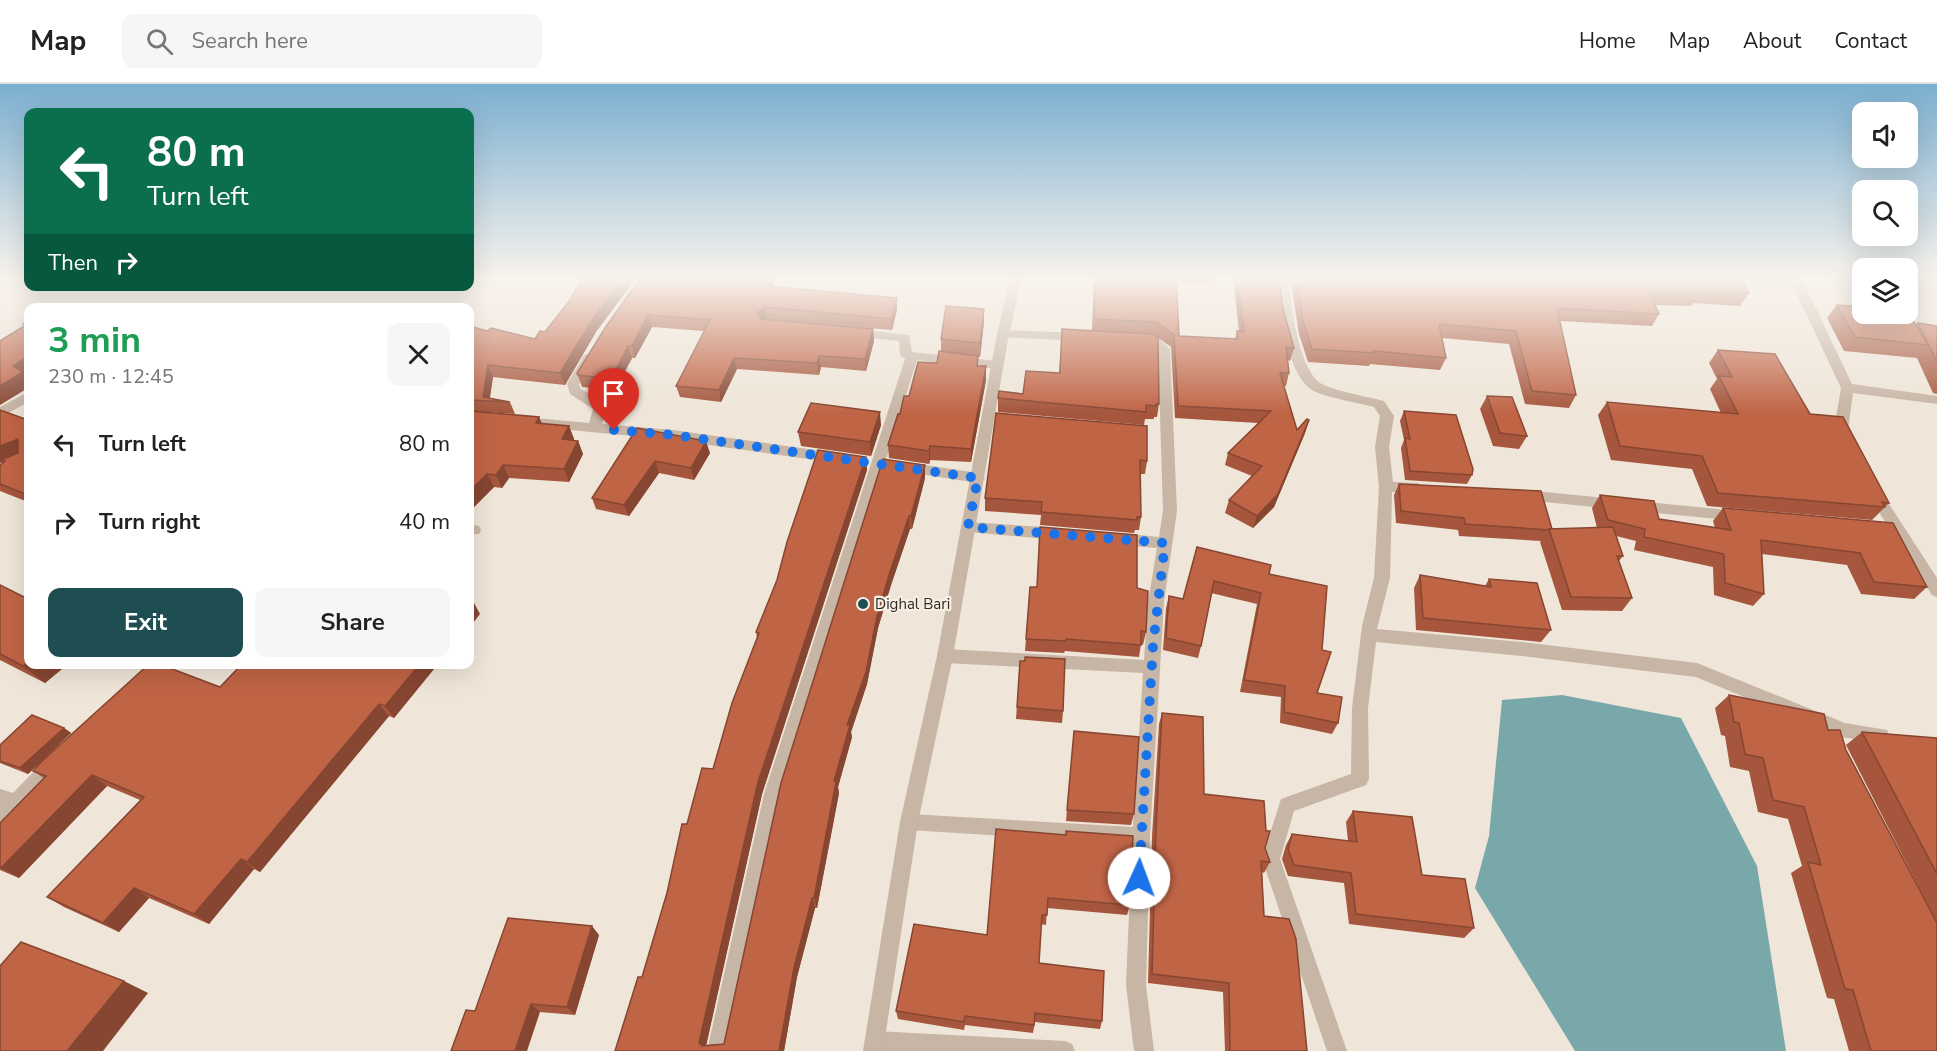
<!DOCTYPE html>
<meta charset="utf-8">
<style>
body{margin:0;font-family:"Nunito Sans",sans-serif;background:#f6f6f6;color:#222;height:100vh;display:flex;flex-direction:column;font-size:22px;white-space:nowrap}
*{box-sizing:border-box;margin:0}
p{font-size:20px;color:#767676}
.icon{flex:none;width:33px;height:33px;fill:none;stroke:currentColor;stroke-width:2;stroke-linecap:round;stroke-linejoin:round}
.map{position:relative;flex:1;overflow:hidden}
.sheet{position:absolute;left:24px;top:219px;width:450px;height:366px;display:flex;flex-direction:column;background:#fff;border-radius:12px;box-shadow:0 6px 24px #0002}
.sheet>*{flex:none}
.hud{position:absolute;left:24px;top:24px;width:450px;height:183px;border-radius:12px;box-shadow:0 6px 24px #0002;background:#0b6e4f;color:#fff;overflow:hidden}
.fabs{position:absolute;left:1852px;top:18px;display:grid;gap:12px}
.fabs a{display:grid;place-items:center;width:66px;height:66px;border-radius:12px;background:#fff;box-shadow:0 6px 24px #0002;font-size:30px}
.pin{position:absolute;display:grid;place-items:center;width:51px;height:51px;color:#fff;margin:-62px -26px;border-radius:50% 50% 50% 0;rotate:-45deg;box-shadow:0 0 6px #0007}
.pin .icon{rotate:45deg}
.me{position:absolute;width:66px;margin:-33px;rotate:2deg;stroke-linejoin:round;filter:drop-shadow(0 0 4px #0008)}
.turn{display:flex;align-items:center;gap:21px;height:126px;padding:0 24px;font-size:27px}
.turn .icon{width:78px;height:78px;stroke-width:2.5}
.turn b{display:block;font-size:42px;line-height:51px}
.then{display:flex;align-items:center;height:57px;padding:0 24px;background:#0003;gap:12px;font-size:22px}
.round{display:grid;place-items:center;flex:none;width:63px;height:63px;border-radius:12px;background:#f6f6f6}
.overview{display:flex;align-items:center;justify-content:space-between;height:102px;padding:0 24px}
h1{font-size:36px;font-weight:700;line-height:45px;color:#1e9e55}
.cta{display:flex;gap:12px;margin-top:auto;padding:12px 24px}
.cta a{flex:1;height:69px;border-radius:12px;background:#1e4e52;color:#fff;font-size:24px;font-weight:700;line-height:69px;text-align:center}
.cta a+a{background:#f6f6f6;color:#222}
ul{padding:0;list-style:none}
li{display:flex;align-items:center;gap:18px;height:78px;padding:0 24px}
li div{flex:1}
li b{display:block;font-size:22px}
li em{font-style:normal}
header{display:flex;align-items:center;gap:36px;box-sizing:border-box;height:84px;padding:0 30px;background:#fff;border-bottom:2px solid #e0e0e0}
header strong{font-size:28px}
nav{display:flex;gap:33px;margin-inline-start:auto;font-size:21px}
.search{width:420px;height:54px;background:#f6f6f6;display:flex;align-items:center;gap:15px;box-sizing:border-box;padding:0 21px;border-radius:12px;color:#767676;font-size:22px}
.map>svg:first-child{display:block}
.water{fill:#79a8ab}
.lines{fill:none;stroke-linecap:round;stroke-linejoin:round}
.minor{fill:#c7b5a5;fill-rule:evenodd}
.tertiary{fill:#c7b5a5;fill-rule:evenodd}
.wall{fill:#a5563c}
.shaded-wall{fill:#864631}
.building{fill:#c06446;stroke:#864631;stroke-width:1.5}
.route{stroke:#1a73e8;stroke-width:10;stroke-dasharray:0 18}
.poi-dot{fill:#1e4e52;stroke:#f8efe4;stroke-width:2}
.labels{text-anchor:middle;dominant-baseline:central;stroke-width:4.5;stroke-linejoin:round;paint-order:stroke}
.poi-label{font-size:15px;fill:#332a26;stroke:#f8efe4;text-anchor:start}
</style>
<header>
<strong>Map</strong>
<div class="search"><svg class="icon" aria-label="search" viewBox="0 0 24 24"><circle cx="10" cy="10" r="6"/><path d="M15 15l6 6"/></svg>Search here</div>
<nav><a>Home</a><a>Map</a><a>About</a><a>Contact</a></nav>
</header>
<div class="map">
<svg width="1937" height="967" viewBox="0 0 1937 967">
<rect width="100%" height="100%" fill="#efe5d8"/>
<polygon class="water" points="1562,611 1681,634 1757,782 1786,967 1575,967 1475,804 1489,752 1502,616"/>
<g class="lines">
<g class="minor">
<path d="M1276,193H1288C1291,220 1298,283 1320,299C1331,306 1369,313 1384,317L1394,332L1389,363L1393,398L1418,399L1425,404L1418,409L1392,408L1390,494L1377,545L1522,558L1697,579L1845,639L1887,646L1889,651L1887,656C1875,661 1860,655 1847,654C1840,653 1835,657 1828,654L1827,647L1696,593L1522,572L1376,558L1368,624L1369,695L1366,701L1294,727L1280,775L1347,967H1327L1262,775L1281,715L1351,690L1352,624L1362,542L1374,494L1379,403L1375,363L1380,332L1374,323C1360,319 1323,313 1312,306C1286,289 1279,222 1276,193Z"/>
<polygon points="1719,193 1801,193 1852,300 1937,312 1937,320 1853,309 1848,346 1850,352 1843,357 1838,355 1834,346 1841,304 1793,202 1725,197"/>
<polygon points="855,245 909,251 912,268 998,277 1004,281 998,285 917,276 782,710 727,967 707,967 764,710 905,275 900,271 899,257 851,252 849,249"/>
<polygon points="1003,246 1080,249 1086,253 1080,257 999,253 997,250"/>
<polygon points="1140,252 1158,254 1170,265 1177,427 1164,518 1150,752 1146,901 1154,967 1134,967 1126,901 1132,760 909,746 903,744 900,738 903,732 909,730 1133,743 1143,589 945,579 939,577 937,572 939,567 945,565 1144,576 1148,518 1157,464 1118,461 1113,459 1111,455 1113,451 1118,449 1159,453 1163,427 1158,266 1151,261 1136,259 1134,256 1136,253"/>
<polygon points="588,270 594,274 579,300 581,305 596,313 607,324 602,340 673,346 836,369 843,374 836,379 673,356 530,342 528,339 530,336 535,334 589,339 593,325 570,310 567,300 584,271"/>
<polygon points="28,308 28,318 0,334 0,323"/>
<polygon points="905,378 978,389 985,394 978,399 900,387 898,383"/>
<polygon points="1873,402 1878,403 1937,494 1937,513 1932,511 1868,411 1866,407"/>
<polygon points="1523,406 1738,427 1745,432 1738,437 1523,416 1516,411"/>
<polygon points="968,438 1058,444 1063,446 1065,450 1063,454 1058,456 968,448 963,447 961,443 963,439"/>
<polygon points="470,440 479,442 481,446 479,450 470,450"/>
<polygon points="54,670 60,673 63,678 60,683 6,741 0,743 0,705 13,709 48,673"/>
<polygon points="875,947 1065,957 1072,960 1075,967 874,967 868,964 865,957 868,950"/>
</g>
<polygon class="tertiary" points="1010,193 1022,193 1009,250 953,572 918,738 883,967 863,967 900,738 937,572 997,250"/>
</g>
<g class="wall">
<polygon points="641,193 776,193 772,203 897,226 892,246 767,235 873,245 874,257 866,287 821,283 819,291 737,285 721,318 680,313 676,302 704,247 652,243 635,274 632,274 615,306 582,303 577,289"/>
<polygon points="1094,193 1213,193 1212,199 1176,199 1179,252 1235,255 1237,247 1239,247 1233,193 1279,193 1283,225 1294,264 1290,277 1288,276 1289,289 1286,302 1284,302 1297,346 1309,336 1305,349 1274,423 1253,444 1225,429 1229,416 1252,392 1225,381 1228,369 1258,339 1175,334 1171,263 1154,251 1159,320 1157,333 1154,333 1154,335 1145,335 1144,341 998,328 998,314 1023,310 1059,289 1061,259 1092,247"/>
<polygon points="1290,193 1740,193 1749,209 1740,222 1694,219 1691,222 1655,221 1659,230 1652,242 1560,237 1576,311 1569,324 1525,320 1509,260 1442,254 1446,274 1440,286 1370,280 1369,282 1308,278 1299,250"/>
<polygon points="1837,221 1916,241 1918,239 1937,242 1937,310 1933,309 1917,274 1844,267 1827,234"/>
<polygon points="984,225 984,238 980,273 978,273 978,282 986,282 986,296 971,378 930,376 929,380 889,374 888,361 900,330 909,312 937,279 941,268 941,255"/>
<polygon points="470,242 487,247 535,255 596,248 565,301 493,293 490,314 510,318 515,330 486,328 542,340 569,342 574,355 574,357 578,357 583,370 569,398 509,394 502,404 494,403 470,427"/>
<polygon points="1718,266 1810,330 1889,419 1872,436 1707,422 1692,385 1611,376 1598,331 1607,318 1721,329 1710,305 1717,295 1709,279"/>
<polygon points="1487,312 1527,352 1519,365 1493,362 1480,325"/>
<polygon points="1404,327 1472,391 1467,400 1405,396 1401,364 1404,356 1400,337"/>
<polygon points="996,329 1147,377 1145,390 1140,390 1141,433 1139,446 1135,446 1134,449 1040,441 1041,431 985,427 985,414"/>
<polygon points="28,336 28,418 0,407 0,381 4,378 3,378 0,379"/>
<polygon points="881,341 871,372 801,362 798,348"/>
<polygon points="637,344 710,369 694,396 659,389 629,432 596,425 592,414"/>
<polygon points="866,373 867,386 762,710 706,961 724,960 781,699 925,394 912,445 910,445 891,501 878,544 867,600 851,648 852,653 838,703 839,709 817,824 815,824 797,893 784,967 615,967 642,893 687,740 713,685 757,554 756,548"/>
<polygon points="1399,400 1552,445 1597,444 1592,424 1600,411 1659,435 1715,444 1713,437 1723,424 1893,439 1927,503 1914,515 1861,510 1847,481 1762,470 1764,510 1753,522 1714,511 1713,483 1634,466 1636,457 1616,452 1623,472 1619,477 1632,514 1622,527 1562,526 1540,458 1541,457 1459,452 1458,446 1396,439 1394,411"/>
<polygon points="1197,463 1269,490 1317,609 1338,639 1332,650 1280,639 1281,613 1240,608 1257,520 1211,509 1201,562 1198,574 1163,566 1166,524 1169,512 1183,515"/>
<polygon points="1420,491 1485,502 1489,495 1551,546 1541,558 1416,546 1414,504"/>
<polygon points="0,501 28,580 68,580 45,599 0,576"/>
<polygon points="1030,503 1137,504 1146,548 1143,561 1141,560 1139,573 1065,567 1064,569 1025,567"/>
<polygon points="1020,577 1063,627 1062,639 1016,635"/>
<polygon points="242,580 438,580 394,634 389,632 260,788 254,785 209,840 149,814 119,848 64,823 47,813 140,716 107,702 19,794 0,786 0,739 44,694 33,687 220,603"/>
<polygon points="1729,611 1828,646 1846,666 1935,835 1846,661 1862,648 1937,654 1937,967 1849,967 1834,915 1827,914 1791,789 1802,782 1788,735 1758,728 1749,687 1730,683 1725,652 1721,651 1715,624"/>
<polygon points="1162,629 1204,710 1265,764 1270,778 1264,789 1262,788 1264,832 1307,967 1225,967 1223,908 1148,899 1152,752 1159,640"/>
<polygon points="64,644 71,649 28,690 0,679 0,661"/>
<polygon points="1074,647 1134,730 1131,741 1066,737"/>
<polygon points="1353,727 1422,791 1474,844 1464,854 1349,840 1344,799 1288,792 1282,775 1286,761 1292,750 1348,757 1346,738"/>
<polygon points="996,745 1130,821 1127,831 1047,824 1046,841 1041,840 1039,879 1102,937 1100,945 1035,938 1033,949 965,941 964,946 898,935 896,927 987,851"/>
<polygon points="599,851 575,931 540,928 475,927"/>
</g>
<g class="shaded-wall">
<polygon points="625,193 637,193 596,248 565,301 560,289 592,236"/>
<polygon points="769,193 776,193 768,214 766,202"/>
<polygon points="897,214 897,226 892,246 891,235"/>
<polygon points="765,223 767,235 759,241 757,229"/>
<polygon points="984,225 984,238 980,273 980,259"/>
<polygon points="648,231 652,243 635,274 632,262"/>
<polygon points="873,245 874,257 866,287 865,275"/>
<polygon points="628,262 632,274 615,306 611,295"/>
<polygon points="28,272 28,292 27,292 28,294 28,304 0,321 0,302 13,282"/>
<polygon points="819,272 821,283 819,291 817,279"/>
<polygon points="734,274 737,285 721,318 719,306"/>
<polygon points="488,281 493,293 489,317 483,313"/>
<polygon points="986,282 986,296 971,378 971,365"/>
<polygon points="880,328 881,341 871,372 870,358"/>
<polygon points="539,333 545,346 536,339"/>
<polygon points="1309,336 1305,349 1274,423 1253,444 1257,432"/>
<polygon points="569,342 574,355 568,368 562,355"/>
<polygon points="18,355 28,366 1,376 3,378 0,379 0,362"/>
<polygon points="578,357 583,370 569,398 564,385"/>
<polygon points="706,357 710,369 694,396 691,384"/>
<polygon points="930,362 930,376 929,380 929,367"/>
<polygon points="866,373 867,386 762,710 705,967 699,959 758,698"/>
<polygon points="655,377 659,389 629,432 624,421"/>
<polygon points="503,381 509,394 502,404 496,391"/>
<polygon points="925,381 925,394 912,445 911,432"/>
<polygon points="487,390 494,403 470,427 470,407"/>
<polygon points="909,432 910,445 891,501 878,544 867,600 851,648 852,653 838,703 839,709 817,824 814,814 834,697 847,641 877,532 890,488"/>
<polygon points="473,517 480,530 470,543 470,521"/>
<polygon points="28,578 28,580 68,580 45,599 23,582"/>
<polygon points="420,580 438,580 394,634 385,622"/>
<polygon points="379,620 389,632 260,788 247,778"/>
<polygon points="64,644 71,649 28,690 20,684"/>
<polygon points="92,691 107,702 19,794 1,784"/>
<polygon points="241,775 254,785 209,840 194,830"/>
<polygon points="134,804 149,814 119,848 103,839"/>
<polygon points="812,814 815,824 797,893 784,967 779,967 794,884"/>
<polygon points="592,842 599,851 575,931 567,923"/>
<polygon points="124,897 148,909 103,967 67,967"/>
<polygon points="531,920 540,928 527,967 515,967"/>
</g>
<g class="building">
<polygon points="583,193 625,193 592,236 560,289 488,281 483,313 510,318 470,316 470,242 487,247 491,244 535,255 540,247 545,248 570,216"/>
<polygon points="641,193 769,193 766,202 897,214 891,235 765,223 757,229 761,235 873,245 865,275 819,272 817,279 734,274 719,306 676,302 710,236 648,231 632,262 628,262 611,295 578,291 577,289 605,244"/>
<polygon points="1095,193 1176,193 1179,252 1238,255 1237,247 1244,248 1237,193 1279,193 1283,225 1294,264 1286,263 1289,289 1280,289 1297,346 1307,335 1309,336 1278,410 1257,432 1229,416 1262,382 1228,369 1271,327 1178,322 1174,251 1156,238 1094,235"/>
<polygon points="1296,193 1740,193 1749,209 1697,206 1700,210 1649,208 1659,230 1557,224 1576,311 1532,307 1516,247 1439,240 1446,274 1373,267 1374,269 1312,265 1303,237"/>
<polygon points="54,221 62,224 50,224"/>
<polygon points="1837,221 1863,223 1863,230 1908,230 1908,228 1928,261 1855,253"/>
<polygon points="946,222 984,225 980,259 941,255"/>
<polygon points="28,237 28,272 13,282 23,288 0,302 0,257 26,241 23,240"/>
<polygon points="1918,239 1937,242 1937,278"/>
<polygon points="1062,245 1152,250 1158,254 1159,320 1156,320 1156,322 1146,321 1146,328 998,314 999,307 1023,310 1026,287 1060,289"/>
<polygon points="1718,266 1775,270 1810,330 1843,333 1889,419 1882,418 1885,423 1718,409 1702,372 1620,362 1607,318 1738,330 1719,292 1732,293"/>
<polygon points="939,267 978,272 977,282 986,282 971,365 930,362 929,367 888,361 898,330 900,330 904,312 909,312 918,278 937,279"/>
<polygon points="1487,312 1512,313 1527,352 1500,349"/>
<polygon points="811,319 880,328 870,358 798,348"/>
<polygon points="0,326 28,336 28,411 0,400 0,381 5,377 1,376 18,369 18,355 0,362"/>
<polygon points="470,327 539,333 536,339 569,342 562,355 578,357 564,385 503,381 496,391 487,390 470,407"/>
<polygon points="1404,327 1456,331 1473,385 1472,391 1410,387 1405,354 1410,355"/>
<polygon points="996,329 1147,342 1147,377 1140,376 1141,433 1137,433 1137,436 1041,428 1042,418 985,414"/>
<polygon points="637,344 706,357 691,384 655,377 624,421 592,414"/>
<polygon points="818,366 866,373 758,698 699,959 702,962 724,960 781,699 883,375 925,381 911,432 909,432 890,488 877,532 866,588 847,641 850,641 834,697 836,698 814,814 812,814 794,884 779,967 615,967 638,893 642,893 667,809 682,740 687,740 702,684 713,685 732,619 759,549 756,548 777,496 787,458"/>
<polygon points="1399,400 1541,407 1552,445 1549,445 1549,446 1465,440 1464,434 1401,427"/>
<polygon points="1600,411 1654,417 1659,435 1731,446 1723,424 1893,439 1927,503 1874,498 1860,469 1761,456 1764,510 1725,499 1724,470 1644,453 1645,445 1608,436"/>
<polygon points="1040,443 1137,451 1137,504 1148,507 1146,548 1141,547 1141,561 1066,555 1066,557 1026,555 1030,503 1037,503"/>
<polygon points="1613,443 1623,472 1617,472 1632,514 1571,513 1549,445"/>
<polygon points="1197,463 1271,481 1269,490 1327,502 1322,566 1331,568 1317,609 1342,613 1338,639 1284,628 1285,602 1244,596 1261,509 1214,497 1201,562 1166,554 1169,512 1183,515"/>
<polygon points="1420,491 1491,503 1489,495 1537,499 1551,546 1423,534"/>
<polygon points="0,501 28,515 28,578 23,582 0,570"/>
<polygon points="1025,573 1065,575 1063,627 1017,623 1020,577 1025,577"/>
<polygon points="149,580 159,580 220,603 242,580 420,580 385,622 379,620 247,778 241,775 194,830 134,804 103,839 47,813 144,713 92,691 1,784 0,783 0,739 46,692 33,687 41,678"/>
<polygon points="1729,611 1824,630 1828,646 1840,646 1846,666 1937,839 1937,967 1871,967 1853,906 1845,905 1808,778 1821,781 1804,723 1773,716 1763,674 1745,670 1739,639 1734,638"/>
<polygon points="1162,629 1203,633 1204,710 1264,717 1266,747 1270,747 1265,764 1270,778 1261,777 1264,832 1289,835 1296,855 1307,967 1230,967 1229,899 1152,890 1156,741"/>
<polygon points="32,631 64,644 20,684 0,677 0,661"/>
<polygon points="1074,647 1139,653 1134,730 1067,726"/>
<polygon points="1862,648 1937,654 1937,790"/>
<polygon points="1353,727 1412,733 1422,791 1465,795 1474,844 1356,830 1351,789 1294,781 1288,765 1292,750 1357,758"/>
<polygon points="996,745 1066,751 1066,747 1133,752 1130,821 1048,814 1047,831 1042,831 1039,879 1104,887 1102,937 1035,929 1034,941 965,932 964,938 896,927 914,840 987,851"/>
<polygon points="508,834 592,842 567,923 531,920 515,967 451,967 466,926 475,927"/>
<polygon points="21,858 124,897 67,967 0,967 0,882"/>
</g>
<linearGradient id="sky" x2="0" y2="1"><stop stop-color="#7bafd0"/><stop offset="0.59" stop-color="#f8f3ed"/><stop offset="1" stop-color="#f8f3ed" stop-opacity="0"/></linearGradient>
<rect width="1937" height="329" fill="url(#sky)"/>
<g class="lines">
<polyline class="route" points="614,346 673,351 978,394 968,443 1165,459 1153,562 1139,794"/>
</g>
<circle class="poi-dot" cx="863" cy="520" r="6"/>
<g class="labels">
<g class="poi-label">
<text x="875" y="520">Dighal Bari</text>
</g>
</g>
</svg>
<div class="fabs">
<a><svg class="icon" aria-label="sound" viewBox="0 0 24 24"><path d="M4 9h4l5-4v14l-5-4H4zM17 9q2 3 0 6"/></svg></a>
<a><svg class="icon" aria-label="search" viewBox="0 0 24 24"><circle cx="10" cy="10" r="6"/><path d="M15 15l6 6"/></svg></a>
<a><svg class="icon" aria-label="layers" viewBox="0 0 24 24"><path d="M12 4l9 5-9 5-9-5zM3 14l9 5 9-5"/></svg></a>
</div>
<div class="pin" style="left:614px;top:346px;background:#d93025"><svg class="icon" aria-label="arrive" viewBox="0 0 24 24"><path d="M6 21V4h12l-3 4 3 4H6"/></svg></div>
<svg class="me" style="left:1139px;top:794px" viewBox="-20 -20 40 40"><circle r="19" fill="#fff"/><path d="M0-13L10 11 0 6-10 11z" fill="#1a73e8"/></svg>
<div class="hud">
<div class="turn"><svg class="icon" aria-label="left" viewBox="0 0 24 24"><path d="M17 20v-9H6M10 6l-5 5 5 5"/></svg><div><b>80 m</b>Turn left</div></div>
<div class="then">Then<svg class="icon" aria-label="right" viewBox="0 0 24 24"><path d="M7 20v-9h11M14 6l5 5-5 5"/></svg></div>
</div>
<section class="sheet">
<div class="overview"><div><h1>3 min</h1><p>230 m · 12:45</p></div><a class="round"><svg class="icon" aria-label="close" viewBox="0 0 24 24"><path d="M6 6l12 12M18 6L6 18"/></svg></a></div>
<ul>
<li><svg class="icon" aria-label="left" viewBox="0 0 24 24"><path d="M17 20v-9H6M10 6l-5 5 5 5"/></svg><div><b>Turn left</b></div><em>80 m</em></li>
<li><svg class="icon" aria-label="right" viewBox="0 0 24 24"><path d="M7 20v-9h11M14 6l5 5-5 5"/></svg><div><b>Turn right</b></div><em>40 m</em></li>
</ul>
<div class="cta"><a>Exit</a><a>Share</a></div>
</section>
</div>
